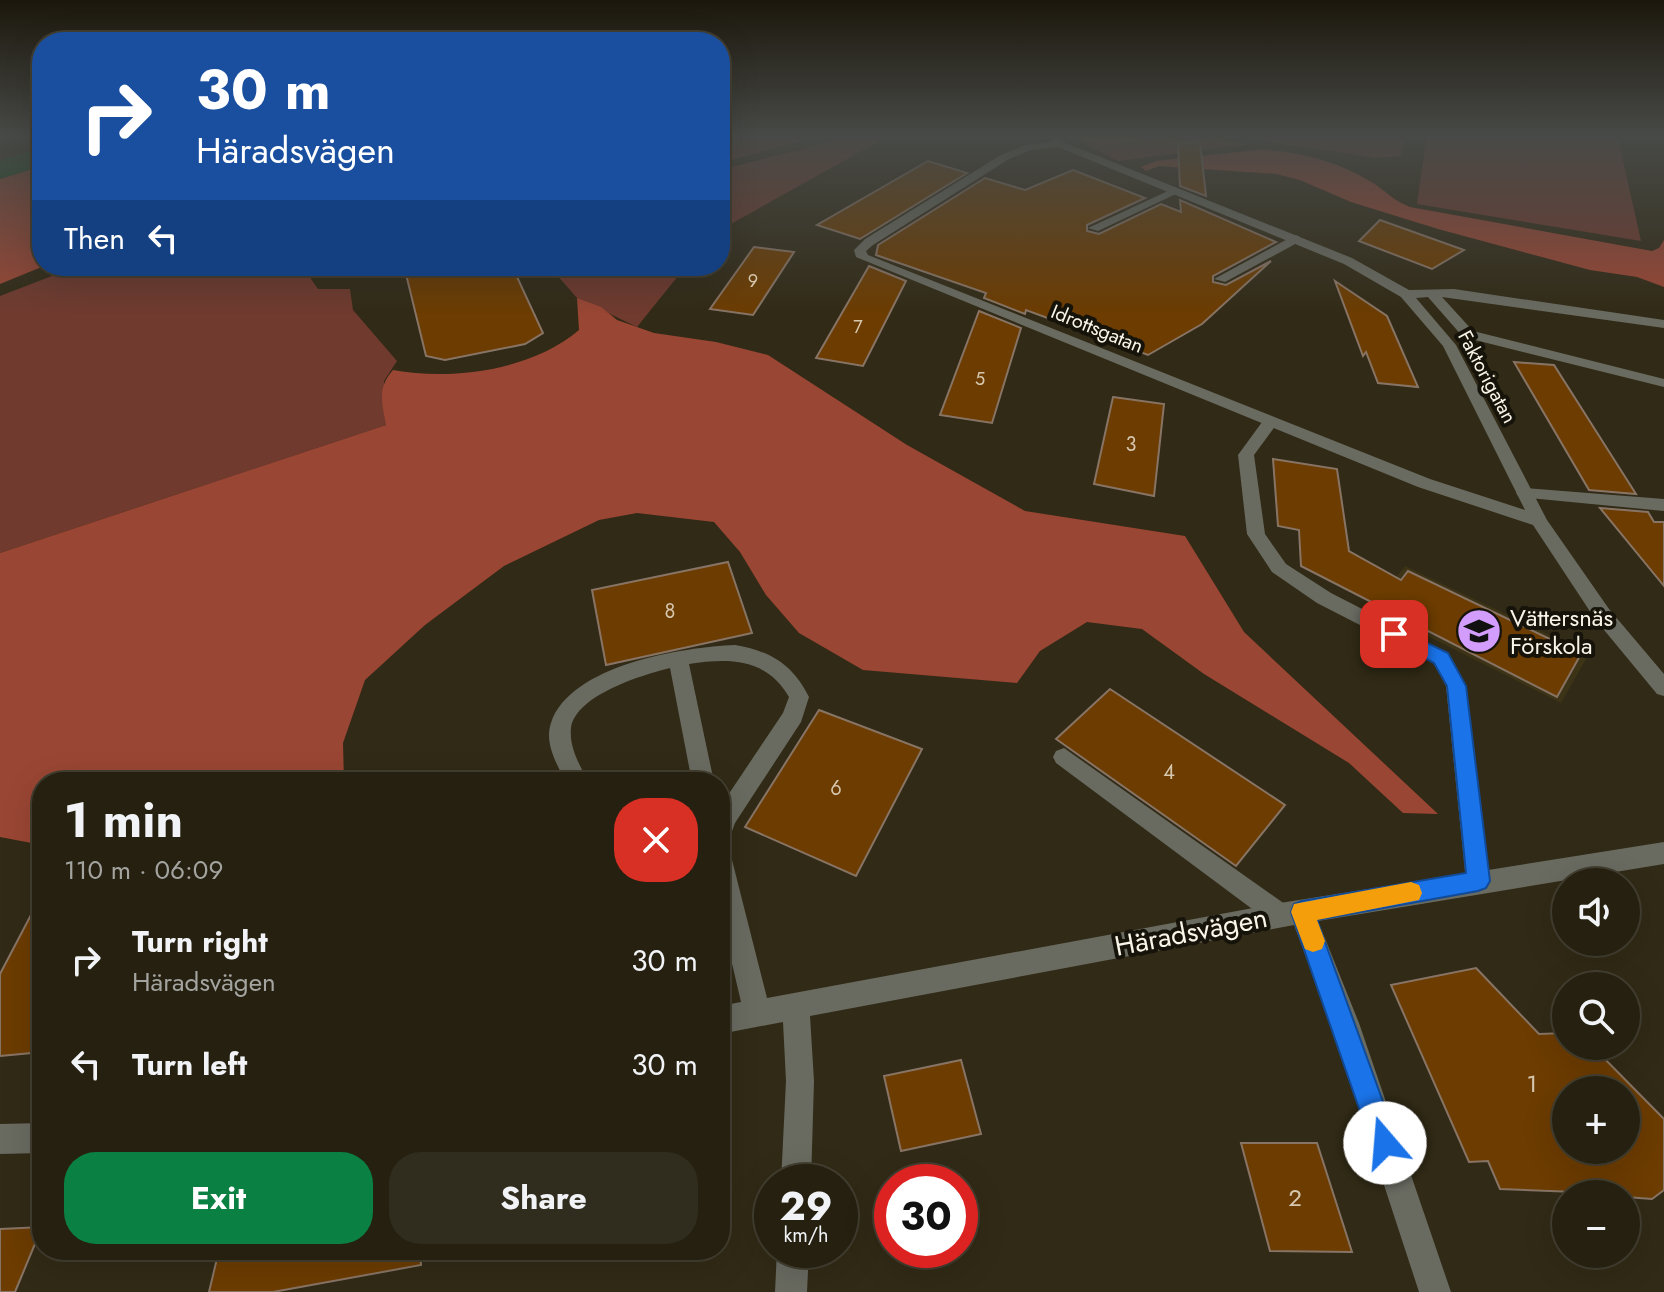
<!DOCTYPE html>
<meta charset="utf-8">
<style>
body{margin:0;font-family:Jost,sans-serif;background:#312d1e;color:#f1f3f6;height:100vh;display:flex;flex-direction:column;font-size:30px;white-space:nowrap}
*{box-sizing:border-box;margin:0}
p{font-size:26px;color:#a3a39f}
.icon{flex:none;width:44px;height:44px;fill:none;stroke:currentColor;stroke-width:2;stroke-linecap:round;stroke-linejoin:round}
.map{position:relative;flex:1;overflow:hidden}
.side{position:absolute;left:32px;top:772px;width:698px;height:488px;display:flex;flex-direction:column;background:#252010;border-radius:32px;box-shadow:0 8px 32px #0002,0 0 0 2px #423e30}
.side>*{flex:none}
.banner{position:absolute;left:32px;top:32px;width:698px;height:244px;border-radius:32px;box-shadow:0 8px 32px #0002,0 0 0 2px #423e30;background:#1a4fa0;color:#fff;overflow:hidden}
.buttons{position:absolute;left:1552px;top:868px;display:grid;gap:16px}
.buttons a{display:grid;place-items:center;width:88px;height:88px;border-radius:50%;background:#252010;box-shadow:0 8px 32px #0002,0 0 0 2px #423e30;font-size:40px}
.speed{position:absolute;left:754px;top:1164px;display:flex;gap:16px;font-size:40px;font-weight:700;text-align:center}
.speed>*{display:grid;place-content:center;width:104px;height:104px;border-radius:50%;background:#252010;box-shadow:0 8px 32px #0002,0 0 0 2px #423e30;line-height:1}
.speed small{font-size:20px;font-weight:400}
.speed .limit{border:12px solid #d22;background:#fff;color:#111}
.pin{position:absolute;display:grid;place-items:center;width:68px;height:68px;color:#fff;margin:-34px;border-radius:16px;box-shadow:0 4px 12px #0006}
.me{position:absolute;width:88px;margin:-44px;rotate:342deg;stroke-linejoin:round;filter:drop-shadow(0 0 6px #0008)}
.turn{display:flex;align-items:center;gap:28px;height:168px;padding:0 32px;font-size:36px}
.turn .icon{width:104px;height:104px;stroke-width:2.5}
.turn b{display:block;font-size:56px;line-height:68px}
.then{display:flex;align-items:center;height:76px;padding:0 32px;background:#0003;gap:16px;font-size:30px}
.round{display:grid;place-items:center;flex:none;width:84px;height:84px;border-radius:32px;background:#312d1e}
.summary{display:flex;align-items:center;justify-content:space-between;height:136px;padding:0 32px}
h1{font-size:48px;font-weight:700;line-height:60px}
.action{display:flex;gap:16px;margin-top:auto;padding:16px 32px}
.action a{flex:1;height:92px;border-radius:32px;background:#0b8043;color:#fff;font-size:32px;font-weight:700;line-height:92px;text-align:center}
.action a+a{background:#312d1e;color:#f1f3f6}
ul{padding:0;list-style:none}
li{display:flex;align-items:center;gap:24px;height:104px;padding:0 32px}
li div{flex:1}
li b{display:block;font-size:30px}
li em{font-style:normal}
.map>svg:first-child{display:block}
.built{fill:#3d3317}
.green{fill:#703a2e}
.forest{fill:#9a4634}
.water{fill:#164e22}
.building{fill:#6c3c01;stroke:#887464;stroke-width:2;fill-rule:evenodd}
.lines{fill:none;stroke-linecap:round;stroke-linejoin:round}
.lane{fill:#696b61;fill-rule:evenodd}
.street{fill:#696b61;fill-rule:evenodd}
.route{fill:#1a73e8;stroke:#114b97;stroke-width:2}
.slow{fill:#f59e0b}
.labels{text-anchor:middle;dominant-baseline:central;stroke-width:8;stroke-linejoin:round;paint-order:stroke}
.far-number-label{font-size:18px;fill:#d6c7ae}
.far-street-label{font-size:20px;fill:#f9f5e8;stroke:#16130a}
.number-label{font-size:20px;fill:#d6c7ae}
.poi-label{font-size:24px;fill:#f9f5e8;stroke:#16130a;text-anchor:start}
.near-number-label{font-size:24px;fill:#d6c7ae}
.near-street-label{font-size:28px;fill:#f9f5e8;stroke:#16130a}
</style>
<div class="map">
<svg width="1664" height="1292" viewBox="0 0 1664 1292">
<rect width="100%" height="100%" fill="#312a16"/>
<polygon class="built" points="1405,566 1589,654 1561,703 1372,608"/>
<g class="green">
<polygon points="720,134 828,134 720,163"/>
<polygon points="835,134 892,134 720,230 720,170 838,140"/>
<polygon points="1180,134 1251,144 1118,161 1085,144 1125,144 1152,136 1176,140"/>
<polygon points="1220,134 1405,134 1401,156 1376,158"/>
<polygon points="1427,134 1617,134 1641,241 1417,204"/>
<polygon points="78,266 302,266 318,289 350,289 353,310 397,361 384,381 386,425 0,553 0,296"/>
<polygon points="549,266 686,266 637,327 577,298"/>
</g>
<g class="forest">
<path d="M1072,134L1152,136C1125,144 1095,152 1072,134Z"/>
<path d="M1264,149C1306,154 1337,161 1373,183C1387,192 1394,201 1410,207L1652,251L1659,248L1664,240V287L1637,277L1590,270L1438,229L1351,202L1300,180L1276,174L1159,166L1146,171L1141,167L1156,161Z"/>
<polygon points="42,166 44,266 0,284 0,179"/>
<path d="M577,298L601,307L617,320L654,333L716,342L768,355L907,445L1025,511L1185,536L1244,632L1438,814L1403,813L1349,763L1204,674L1142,629L1087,622L1040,651L1017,683L863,670L799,633L766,595L740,552L714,522L637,513L599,520L504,566L425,625L365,680L343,743L344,782H42V845L0,837V553L386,425C382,403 377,388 393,370C453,381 532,370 579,330Z"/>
</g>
<polygon class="water" points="42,148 42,166 0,179 0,160"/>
<g class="building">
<polygon points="1200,142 1206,196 1180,186 1178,144"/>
<polygon points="928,161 967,173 860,239 817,225"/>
<polygon points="1073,170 1145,198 1087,225 1087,231 1099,234 1161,204 1181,212 1180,200 1276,242 1213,276 1213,282 1226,285 1271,261 1202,324 1148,355 1026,310 1025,314 984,298 986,293 876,255 878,245 985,178 1025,190"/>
<polygon points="1380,220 1464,250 1432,269 1359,241"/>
<polygon points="754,247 794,252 753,315 710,309"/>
<polygon points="404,266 512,266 543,333 525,344 445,360 426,356"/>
<polygon points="869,266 906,281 863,366 816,358"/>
<polygon points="1335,281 1387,316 1418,387 1378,383 1366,352 1363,356"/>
<polygon points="979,311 1021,328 992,423 940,415"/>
<polygon points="1514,362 1554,365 1636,494 1589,490"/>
<polygon points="1113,397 1164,404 1154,496 1094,484"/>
<polygon points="1273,459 1337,469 1349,551 1401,580 1408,571 1581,654 1557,697 1301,566 1299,530 1278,526"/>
<polygon points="1600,508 1648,512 1654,522 1664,522 1664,586"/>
<polygon points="728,562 752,633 606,665 592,590"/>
<polygon points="1110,689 1285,805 1236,866 1056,739"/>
<polygon points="819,710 922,749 856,876 745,827"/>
<polygon points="42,894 42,1052 0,1056 0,974"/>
<path d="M1476,968L1539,1034L1566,1033V1046H1592L1664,1119V1190L1652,1199L1626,1197V1194L1500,1189L1488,1161L1469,1162L1391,985ZM1566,1090H1626V1150H1566Z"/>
<polygon points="961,1060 981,1134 901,1151 884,1076"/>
<polygon points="1241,1143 1317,1143 1352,1252 1270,1251"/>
<polygon points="42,1227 15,1292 0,1292 0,1229"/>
<polygon points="219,1250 420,1250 421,1265 273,1292 209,1292"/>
</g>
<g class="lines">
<g class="lane">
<polygon points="1170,190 1180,192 1098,231 1088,228"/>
<polygon points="1295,235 1299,236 1299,242 1225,282 1214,279"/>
<polygon points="1271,416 1279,421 1254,455 1265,534 1286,564 1331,593 1448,653 1466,686 1490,881 1487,889 1478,892 1469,889 1466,881 1446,686 1434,663 1317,603 1272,572 1247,534 1238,455 1265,418"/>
<polygon points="1525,488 1664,499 1664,511 1519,497 1516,493"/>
<polygon points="1064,748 1289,907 1293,915 1289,923 1280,927 1271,923 1056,763 1053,757 1056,751"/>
</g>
<g class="street">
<path d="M1047,134H1057L1063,142L1352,258L1409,290L1454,289L1664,320V328L1442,297L1473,331L1664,379V387L1463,337L1428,297L1416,298L1456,345L1547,520L1609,609L1664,674V696L1657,694L1595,619L1533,525L1418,487L856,257L854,250L865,239L1001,155L1025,145L1052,142ZM1058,147L1344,264L1401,297L1443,346L1525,510L1430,479L868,255L866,251L873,245L1009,159L1031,150Z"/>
<path d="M735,645C771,651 793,665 809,697L801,722L735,823L728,842L720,845V807L783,713L789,697C766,658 730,658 689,664L714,782H692L670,668C642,675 576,695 571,728C569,748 580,765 588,782H566C557,765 544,743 551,723C570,665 683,647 735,645Z"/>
<polygon points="1664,842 1664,864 1318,921 1359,1023 1451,1292 1419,1292 1331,1023 1294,925 810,1016 814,1081 811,1182 781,1182 786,1081 783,1022 720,1034 720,1006 741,1002 720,912 720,849 729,852 732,860 767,998 1280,903"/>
<polygon points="42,1123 42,1153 0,1154 0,1124"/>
<polygon points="777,1250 809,1250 807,1292 775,1292"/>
</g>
</g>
<linearGradient id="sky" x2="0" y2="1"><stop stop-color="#1b170c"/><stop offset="0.43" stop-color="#484a47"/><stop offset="1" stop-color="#484a47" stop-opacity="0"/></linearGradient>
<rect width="1664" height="315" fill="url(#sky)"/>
<polygon class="route" points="1394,627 1448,653 1466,686 1490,881 1486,888 1478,891 1317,920 1398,1143 1394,1152 1385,1156 1375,1152 1371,1143 1291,912 1294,904 1302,901 1466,873 1447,686 1434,663 1388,638 1388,629"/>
<polygon class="slow" points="1411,882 1419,885 1422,893 1419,900 1317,920 1325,941 1322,949 1313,952 1305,949 1291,912 1294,904"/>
<defs>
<g id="school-disc" transform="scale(2.3)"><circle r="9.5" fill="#d29dfd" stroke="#16130a"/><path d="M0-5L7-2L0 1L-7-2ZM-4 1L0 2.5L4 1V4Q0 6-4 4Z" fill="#111"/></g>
</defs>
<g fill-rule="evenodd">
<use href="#school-disc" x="1479" y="631"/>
</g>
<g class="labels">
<g class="far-number-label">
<text x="753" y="281">9</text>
<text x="858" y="327">7</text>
<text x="980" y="379">5</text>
</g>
<g class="far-street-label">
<text transform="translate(1097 329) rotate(22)">Idrottsgatan</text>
<text transform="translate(1487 377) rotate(62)">Faktorigatan</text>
</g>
<g class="number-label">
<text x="1131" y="444">3</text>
<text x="670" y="611">8</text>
<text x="1169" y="772">4</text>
<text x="836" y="788">6</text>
</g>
<g class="poi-label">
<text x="1510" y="617">Vättersnäs<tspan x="1510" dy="28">Förskola</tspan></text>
</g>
<g class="near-number-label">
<text x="1532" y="1083">1</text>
<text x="1295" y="1197">2</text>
</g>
<g class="near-street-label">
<text transform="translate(1191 932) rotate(-11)">Häradsvägen</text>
</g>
</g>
</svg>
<div class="buttons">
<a><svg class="icon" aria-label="sound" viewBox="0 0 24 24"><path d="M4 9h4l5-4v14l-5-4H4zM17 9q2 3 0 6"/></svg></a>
<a><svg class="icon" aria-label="search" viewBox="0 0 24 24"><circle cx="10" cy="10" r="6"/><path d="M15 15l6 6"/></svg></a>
<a>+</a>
<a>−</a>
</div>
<div class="speed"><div>29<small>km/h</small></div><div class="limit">30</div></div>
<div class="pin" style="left:1394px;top:634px;background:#d93025"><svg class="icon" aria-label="arrive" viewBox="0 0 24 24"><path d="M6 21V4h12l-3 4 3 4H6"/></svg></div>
<svg class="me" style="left:1385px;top:1143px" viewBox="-20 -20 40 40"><circle r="19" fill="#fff"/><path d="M0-13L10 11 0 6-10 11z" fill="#1a73e8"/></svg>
<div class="banner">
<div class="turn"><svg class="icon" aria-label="right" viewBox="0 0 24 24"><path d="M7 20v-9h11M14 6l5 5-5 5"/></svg><div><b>30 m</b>Häradsvägen</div></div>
<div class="then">Then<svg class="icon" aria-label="left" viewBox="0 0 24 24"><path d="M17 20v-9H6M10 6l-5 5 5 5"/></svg></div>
</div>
<section class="side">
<div class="summary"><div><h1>1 min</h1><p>110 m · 06:09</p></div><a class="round" style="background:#d93025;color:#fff"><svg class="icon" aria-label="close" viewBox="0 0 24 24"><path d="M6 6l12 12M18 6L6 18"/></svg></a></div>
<ul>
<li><svg class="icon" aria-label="right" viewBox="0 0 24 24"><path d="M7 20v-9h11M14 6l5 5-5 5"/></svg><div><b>Turn right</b><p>Häradsvägen</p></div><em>30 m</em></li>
<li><svg class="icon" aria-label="left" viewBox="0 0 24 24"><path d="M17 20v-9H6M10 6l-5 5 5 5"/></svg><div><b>Turn left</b></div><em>30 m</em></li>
</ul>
<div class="action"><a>Exit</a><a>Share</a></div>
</section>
</div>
